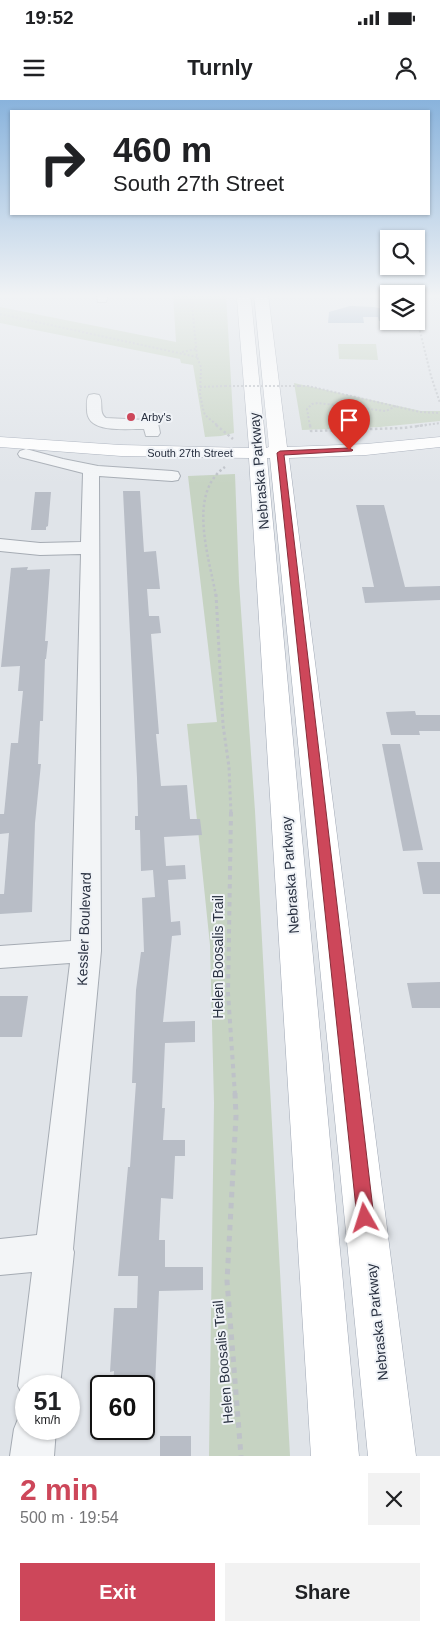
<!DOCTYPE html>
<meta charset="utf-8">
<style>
body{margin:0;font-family:Arial,sans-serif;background:#f2f2f2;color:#202124;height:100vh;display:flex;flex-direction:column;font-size:19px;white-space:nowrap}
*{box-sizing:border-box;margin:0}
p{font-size:16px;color:#757577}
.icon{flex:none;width:28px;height:28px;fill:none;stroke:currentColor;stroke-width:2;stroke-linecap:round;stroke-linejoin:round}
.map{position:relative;height:1356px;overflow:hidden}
.drawer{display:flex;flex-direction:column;background:#fff;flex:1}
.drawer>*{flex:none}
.top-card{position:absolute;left:10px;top:10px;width:420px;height:105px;border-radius:0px;box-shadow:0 1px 4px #0004;background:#fff;color:#202124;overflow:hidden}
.buttons{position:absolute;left:380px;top:130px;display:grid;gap:10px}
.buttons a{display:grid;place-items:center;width:45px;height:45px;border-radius:0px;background:#fff;box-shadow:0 1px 4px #0004;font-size:25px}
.speed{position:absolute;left:15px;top:1275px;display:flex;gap:10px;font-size:25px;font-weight:700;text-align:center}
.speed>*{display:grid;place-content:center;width:65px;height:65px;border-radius:50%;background:#fff;box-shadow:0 1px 4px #0004;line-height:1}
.speed small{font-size:12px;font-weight:400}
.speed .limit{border:2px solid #111;border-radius:8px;background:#fff;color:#111}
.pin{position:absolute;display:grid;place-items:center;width:42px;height:42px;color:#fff;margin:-51px -21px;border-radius:50% 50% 50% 0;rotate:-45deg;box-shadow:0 0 5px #0007}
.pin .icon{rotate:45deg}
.me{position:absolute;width:55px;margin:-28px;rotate:354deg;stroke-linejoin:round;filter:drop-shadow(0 0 4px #0008)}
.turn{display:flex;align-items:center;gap:18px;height:105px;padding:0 20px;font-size:22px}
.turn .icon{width:65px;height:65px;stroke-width:2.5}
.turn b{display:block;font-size:35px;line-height:42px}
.round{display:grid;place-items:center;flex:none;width:52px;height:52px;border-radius:0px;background:#f2f2f2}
.headline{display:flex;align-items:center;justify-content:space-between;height:85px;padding:0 20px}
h1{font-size:30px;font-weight:700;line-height:38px;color:#cd475a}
.button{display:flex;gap:10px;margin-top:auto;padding:10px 20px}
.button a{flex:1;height:58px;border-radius:0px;background:#cd475a;color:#fff;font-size:20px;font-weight:700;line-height:58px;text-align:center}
.button a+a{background:#f2f2f2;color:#202124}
.status{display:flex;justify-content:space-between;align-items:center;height:35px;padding:0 25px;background:#fff;direction:ltr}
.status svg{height:14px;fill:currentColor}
header{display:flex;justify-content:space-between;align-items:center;height:65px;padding:0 20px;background:#fff;font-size:22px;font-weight:700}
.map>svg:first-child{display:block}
.green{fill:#c6d3c2}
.water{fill:#9cb1c9}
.building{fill:#b8bdc6}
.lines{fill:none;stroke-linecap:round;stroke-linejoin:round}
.minor-casing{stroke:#a5abb3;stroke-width:2}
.major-casing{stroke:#a0a8b5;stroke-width:1}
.path-far4{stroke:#bec2c8;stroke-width:2;stroke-dasharray:2 2;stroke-linecap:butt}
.path-far3{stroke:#bec2c8;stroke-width:2.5;stroke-dasharray:2.5 2.5;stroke-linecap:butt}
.path-far2{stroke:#bec2c8;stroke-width:3;stroke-dasharray:3 3;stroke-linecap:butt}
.path-far1{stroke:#bec2c8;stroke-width:4;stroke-dasharray:4.5 4.5;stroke-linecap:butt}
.path{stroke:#bec2c8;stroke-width:5;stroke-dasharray:5.5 5.5;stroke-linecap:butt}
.minor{fill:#f3f5f7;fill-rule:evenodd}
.major{fill:#fff;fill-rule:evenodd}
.path-bridge{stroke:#bec2c8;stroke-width:2;stroke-dasharray:2 2;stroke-linecap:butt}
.route{fill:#cd475a;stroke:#852e3a}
.poi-dot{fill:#cd475a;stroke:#f0f3f7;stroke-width:2}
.labels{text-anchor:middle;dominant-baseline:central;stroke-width:4;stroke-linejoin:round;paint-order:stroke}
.far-poi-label{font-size:11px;fill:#293141;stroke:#f0f3f7;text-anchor:start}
.far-street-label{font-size:11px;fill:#293141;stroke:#f0f3f7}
.street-label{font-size:14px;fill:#293141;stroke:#f0f3f7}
</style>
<div class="status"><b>19:52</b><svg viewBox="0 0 49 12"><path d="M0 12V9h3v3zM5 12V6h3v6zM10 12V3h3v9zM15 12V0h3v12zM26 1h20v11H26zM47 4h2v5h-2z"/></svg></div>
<header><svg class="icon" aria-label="menu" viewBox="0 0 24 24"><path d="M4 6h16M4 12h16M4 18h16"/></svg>Turnly<svg class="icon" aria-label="person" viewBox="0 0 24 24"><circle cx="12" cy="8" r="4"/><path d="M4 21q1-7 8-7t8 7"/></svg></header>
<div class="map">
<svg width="440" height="1356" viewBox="0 0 440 1356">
<rect width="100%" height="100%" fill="#e0e4e9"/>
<g class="green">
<polygon points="173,194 226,194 234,333 221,336 205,337 193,265 181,263 180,259 0,223 0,207 176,242"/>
<polygon points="338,244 376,244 378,260 339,259"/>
<polygon points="294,283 421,311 440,311 440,321 380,327 302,330"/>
<polygon points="235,374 239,482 255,711 290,1356 209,1356 214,1003 210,845 187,624 217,622 188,376"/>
</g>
<polygon class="water" points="350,206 374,207 389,210 389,221 379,221 378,217 363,217 364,223 328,223 329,212"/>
<g class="building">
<polygon points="123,391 140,391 144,452 156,451 160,489 147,489 149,516 159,516 161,533 151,534 159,634 156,634 161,686 187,685 190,719 200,719 202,735 164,737 166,766 185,765 186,779 168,780 171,822 180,821 181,835 172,836 163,922 195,921 195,942 165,943 162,1008 165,1008 163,1040 185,1040 185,1056 175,1056 173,1099 161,1098 159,1140 165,1140 165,1167 203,1167 203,1190 159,1191 155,1286 113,1286 114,1271 110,1272 114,1208 137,1208 138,1176 118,1176 128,1067 130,1067 136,983 132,983 136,890 141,852 144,852 142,798 155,797 153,770 141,771 140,730 135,730 135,716 138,716 137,678"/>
<polygon points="35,392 51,392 48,426 46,427 46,430 31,430"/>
<polygon points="356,405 384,405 405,487 440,486 440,500 365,503 362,487 374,487"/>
<polygon points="28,467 27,470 50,469 45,541 48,541 46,559 45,559 43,621 40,621 38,664 41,664 35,723 32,812 0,814 0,794 4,794 9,733 0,734 0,714 4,714 11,643 18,643 23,591 18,591 20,566 1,567 11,468"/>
<polygon points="415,611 416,615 440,615 440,631 419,631 420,635 391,635 386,612"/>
<polygon points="382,644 400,644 423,750 403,751"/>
<polygon points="417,762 440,762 440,794 423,794"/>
<polygon points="440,882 440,908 412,908 407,883"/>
<polygon points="0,896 28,896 22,937 0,937"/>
<rect x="160" y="1336" width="31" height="20"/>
</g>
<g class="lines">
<g class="minor-casing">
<g id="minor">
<polygon points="96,194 108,194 106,202 98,202"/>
<path d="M94,294L99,295C104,302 98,313 106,318L146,320L158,323L160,333L158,336H146L144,329C128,328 87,335 87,310C87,305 86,299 89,295Z"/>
<polygon points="26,349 63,359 98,366 172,371 178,372 180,376 178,380 172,381 99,376 101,851 73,1149 74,1152 60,1286 26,1286 26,1301 18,1286 32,1172 0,1175 0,1139 37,1135 70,863 0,868 0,846 71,841 81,454 40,455 0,451 0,439 40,443 81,442 83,373 20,357 18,354 20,351"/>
<polygon points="26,1311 26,1329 56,1329 54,1356 10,1356 14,1329 20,1314"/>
</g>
</g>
<g class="major-casing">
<polygon id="major" points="254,194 268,194 287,347 366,344 440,337 440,347 366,355 289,358 416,1356 368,1356 270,358 267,358 359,1356 311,1356 249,358 121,356 0,347 0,337 121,345 249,348 237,199 244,195 251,199 266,348 269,347"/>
</g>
<g class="path-far4">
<polyline points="191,194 197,257 201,267 200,294 203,309 205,315 218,326"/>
<polyline points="0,214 197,257"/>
<polyline points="416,215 431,276 440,303"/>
<polyline points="182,252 196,249"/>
<polyline points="299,286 308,286 420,312 440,313"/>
<polyline points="200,287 225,286"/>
<polyline points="310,326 307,309 312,304 318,303 386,311 396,306"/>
<polyline points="417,326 440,323"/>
</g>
<g class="path-far3">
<polyline points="216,325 233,339"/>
<polyline points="310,325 311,331 403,328 426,325"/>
<path d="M216,496C209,457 187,393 225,367"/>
</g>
<polyline class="path-far2" points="216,494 223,625 229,667 231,714"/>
<polyline class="path-far1" points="231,712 228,893 235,995"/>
<polyline class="path" points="235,993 236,1016 227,1181 241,1356"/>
<use href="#minor" class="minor"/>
<use href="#major" class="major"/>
<polyline class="path-bridge" points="225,286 299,286"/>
</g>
<linearGradient id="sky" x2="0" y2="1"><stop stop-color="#89b3dc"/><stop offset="0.51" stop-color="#f1f3f5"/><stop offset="1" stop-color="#f1f3f5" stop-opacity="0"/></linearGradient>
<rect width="440" height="384" fill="url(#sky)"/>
<polygon class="route" points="349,348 353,350 352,351 284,355 374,1118 371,1124 365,1126 359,1124 357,1118 277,353 280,351"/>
<circle class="poi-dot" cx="131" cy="317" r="5"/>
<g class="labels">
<g class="far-poi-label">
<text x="141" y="317">Arby's</text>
</g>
<g class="far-street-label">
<text x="190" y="353">South 27th Street</text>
</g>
<g class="street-label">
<text transform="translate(259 371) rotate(-95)">Nebraska Parkway</text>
<text transform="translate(290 775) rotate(-94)">Nebraska Parkway</text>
<text transform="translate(84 829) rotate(-88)">Kessler Boulevard</text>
<text transform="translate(218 857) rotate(-90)">Helen Boosalis Trail</text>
<text transform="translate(377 1222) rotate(-96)">Nebraska Parkway</text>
<text transform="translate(223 1262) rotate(-95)">Helen Boosalis Trail</text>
</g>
</g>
</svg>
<div class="buttons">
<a><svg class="icon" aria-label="search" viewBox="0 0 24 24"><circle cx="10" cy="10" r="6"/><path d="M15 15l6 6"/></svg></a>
<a><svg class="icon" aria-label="layers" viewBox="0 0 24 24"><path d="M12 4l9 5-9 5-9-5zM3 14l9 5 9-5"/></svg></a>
</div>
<div class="speed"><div>51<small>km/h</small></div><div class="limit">60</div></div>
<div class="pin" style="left:349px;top:350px;background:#d93025"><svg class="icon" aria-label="arrive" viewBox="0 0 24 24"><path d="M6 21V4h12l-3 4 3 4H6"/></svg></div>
<svg class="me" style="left:365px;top:1118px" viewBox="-20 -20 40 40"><path d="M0-17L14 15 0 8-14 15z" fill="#cd475a" stroke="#fff" stroke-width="4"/></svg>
<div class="top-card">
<div class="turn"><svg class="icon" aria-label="right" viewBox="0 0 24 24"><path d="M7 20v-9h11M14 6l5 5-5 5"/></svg><div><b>460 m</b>South 27th Street</div></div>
</div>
</div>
<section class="drawer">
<div class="headline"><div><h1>2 min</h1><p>500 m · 19:54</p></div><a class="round"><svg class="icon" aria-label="close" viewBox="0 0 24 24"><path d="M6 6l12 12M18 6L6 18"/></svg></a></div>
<div class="button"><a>Exit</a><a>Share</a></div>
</section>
